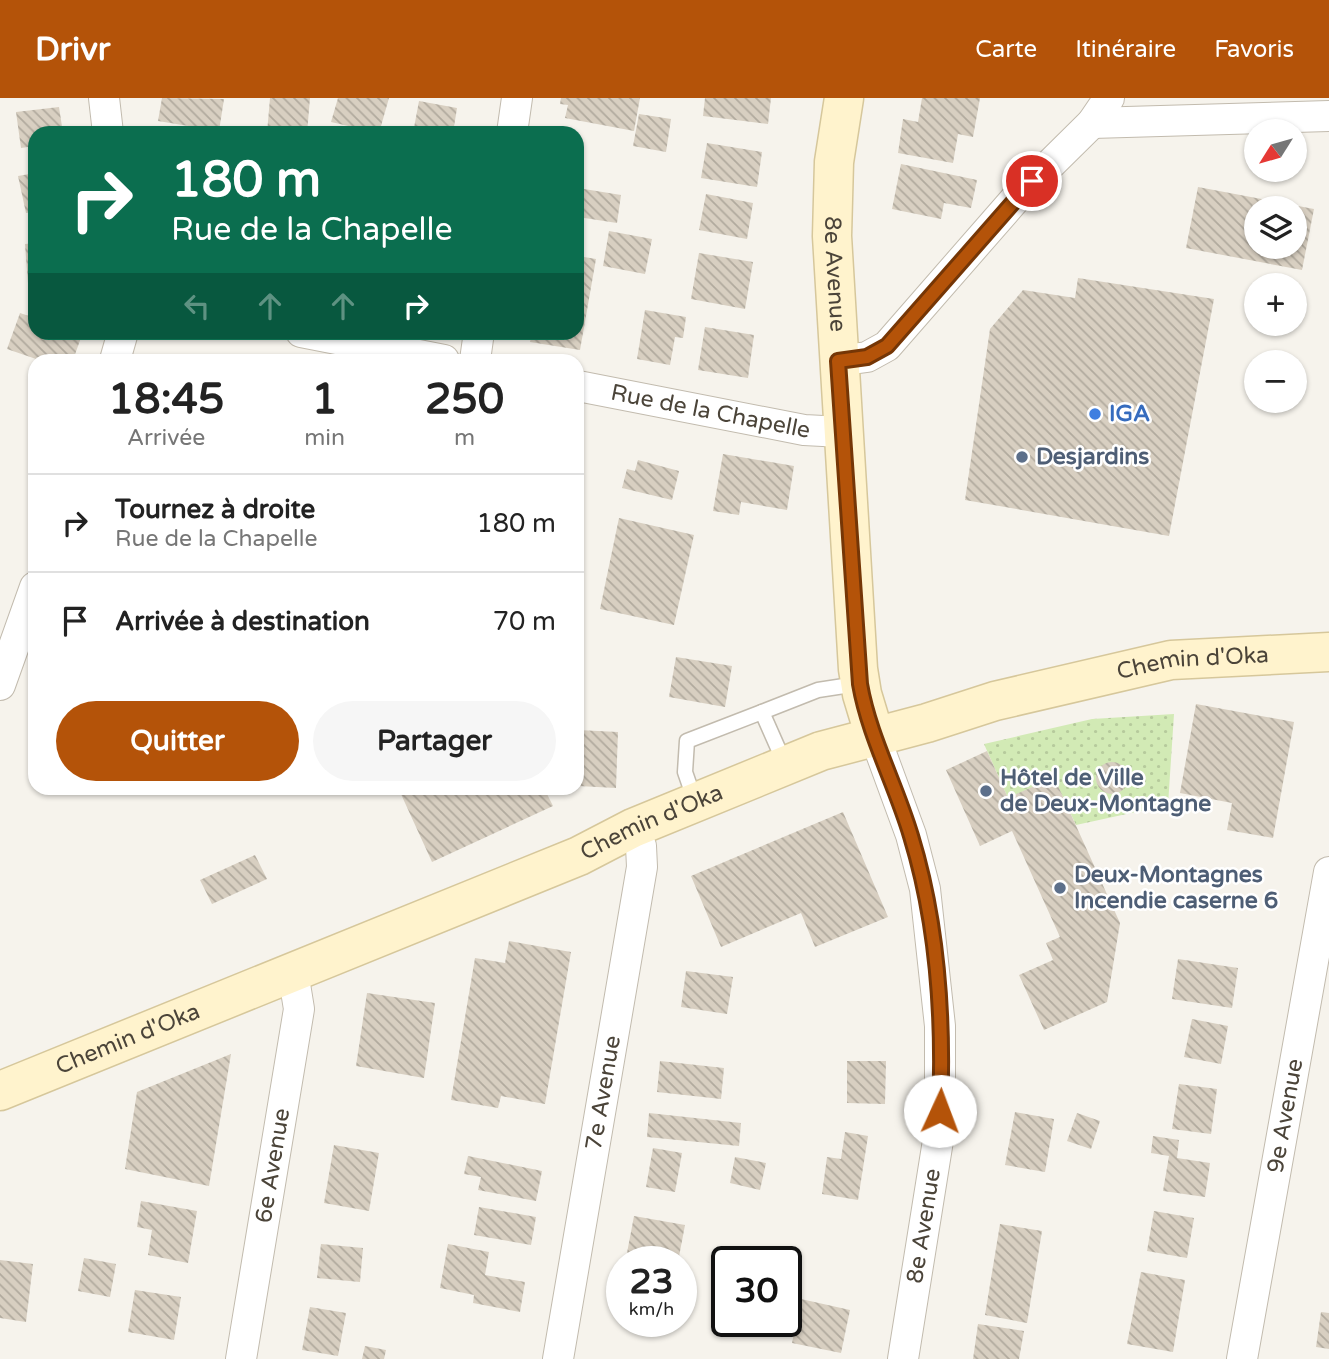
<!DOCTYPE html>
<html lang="fr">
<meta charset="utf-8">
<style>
body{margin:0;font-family:"Varela Round",sans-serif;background:#f6f6f6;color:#222;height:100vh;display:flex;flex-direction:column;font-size:26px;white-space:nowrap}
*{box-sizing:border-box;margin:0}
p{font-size:23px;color:#767676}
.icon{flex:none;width:38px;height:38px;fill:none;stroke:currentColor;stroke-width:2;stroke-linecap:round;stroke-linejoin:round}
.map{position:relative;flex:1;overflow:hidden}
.details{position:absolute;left:28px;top:256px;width:556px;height:441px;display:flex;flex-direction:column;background:#fff;border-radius:21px;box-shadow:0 2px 5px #0004}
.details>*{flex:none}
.hud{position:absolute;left:28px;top:28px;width:556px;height:214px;border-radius:21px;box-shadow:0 2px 5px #0004;background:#0b6e4f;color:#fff;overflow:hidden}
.needle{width:46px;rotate:233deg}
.fabs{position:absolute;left:1244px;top:21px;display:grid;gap:14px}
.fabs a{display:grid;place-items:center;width:63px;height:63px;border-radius:50%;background:#fff;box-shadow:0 2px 5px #0004;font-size:35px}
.speed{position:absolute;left:606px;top:1148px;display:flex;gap:14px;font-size:35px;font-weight:700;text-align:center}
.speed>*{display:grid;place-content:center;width:91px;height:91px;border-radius:50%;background:#fff;box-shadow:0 2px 5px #0004;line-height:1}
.speed small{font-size:18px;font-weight:400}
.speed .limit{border:4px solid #111;border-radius:10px;background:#fff;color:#111}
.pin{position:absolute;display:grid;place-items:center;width:60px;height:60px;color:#fff;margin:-30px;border:4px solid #fff;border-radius:50%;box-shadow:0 2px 7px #0007}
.me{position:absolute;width:77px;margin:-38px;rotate:2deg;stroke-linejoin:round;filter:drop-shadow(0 0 5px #0008)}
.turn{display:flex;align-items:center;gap:24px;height:147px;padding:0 28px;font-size:32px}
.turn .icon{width:91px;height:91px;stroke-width:2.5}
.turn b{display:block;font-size:49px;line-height:60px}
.lanes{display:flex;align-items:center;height:66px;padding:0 28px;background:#0003;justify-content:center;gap:35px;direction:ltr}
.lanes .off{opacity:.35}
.eta{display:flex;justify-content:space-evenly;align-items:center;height:119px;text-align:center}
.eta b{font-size:42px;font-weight:700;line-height:49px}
.cta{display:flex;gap:14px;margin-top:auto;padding:14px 28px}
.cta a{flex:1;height:80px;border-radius:42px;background:#b45309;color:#fff;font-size:28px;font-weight:700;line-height:80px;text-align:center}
.cta a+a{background:#f6f6f6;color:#222}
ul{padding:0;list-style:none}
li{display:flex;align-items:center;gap:21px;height:98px;padding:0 28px;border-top:2px solid #e0e0e0}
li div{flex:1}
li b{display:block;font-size:26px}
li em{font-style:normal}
header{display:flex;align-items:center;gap:42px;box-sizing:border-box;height:98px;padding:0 35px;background:#b45309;color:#fff}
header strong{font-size:33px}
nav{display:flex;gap:38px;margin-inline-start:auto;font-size:24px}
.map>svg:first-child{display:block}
.park{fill:url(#park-dots)}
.building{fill:url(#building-back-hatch);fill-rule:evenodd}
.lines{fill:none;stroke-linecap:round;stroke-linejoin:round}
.lane-casing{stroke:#c2bbae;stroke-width:17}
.street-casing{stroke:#c2bbae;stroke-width:32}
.secondary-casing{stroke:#d6c79b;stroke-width:41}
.lane{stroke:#fff;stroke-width:14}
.street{stroke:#fff;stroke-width:30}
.secondary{stroke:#fff3cd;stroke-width:38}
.route-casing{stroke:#753606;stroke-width:18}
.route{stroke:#b45309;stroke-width:12}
.shop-dot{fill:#3f7fe0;stroke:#fff;stroke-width:2.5}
.service-dot{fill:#5c6f8a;stroke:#fff;stroke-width:2.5}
.labels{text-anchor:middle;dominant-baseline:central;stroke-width:5;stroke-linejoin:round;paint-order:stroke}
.street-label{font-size:23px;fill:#4b4439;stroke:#fff}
.shop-label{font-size:23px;font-weight:bold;fill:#366cbe;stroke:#fff;text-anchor:start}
.service-label{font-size:23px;font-weight:bold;fill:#4e5e75;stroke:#fff;text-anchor:start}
</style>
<header>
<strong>Drivr</strong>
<nav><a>Carte</a><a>Itinéraire</a><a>Favoris</a></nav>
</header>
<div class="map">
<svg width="1329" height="1261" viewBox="0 0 1329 1261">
<defs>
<pattern id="park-dots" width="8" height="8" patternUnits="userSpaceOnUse" patternTransform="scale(1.75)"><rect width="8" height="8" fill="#d2eab5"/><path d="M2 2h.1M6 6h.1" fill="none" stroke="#b6ca9c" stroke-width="1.8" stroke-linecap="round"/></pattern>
<pattern id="building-back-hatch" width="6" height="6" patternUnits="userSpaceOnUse" patternTransform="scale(1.75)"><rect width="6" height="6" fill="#d8cfc1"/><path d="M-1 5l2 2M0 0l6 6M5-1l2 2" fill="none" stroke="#b1aa9e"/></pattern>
</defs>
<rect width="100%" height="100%" fill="#f6f3ec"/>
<polygon class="park" points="1174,616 1168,707 1076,727 1054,680 1008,700 984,646 1092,621"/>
<g class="building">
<polygon points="162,0 224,1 219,33 158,23"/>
<polygon points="270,0 310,0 307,35 267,35"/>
<polygon points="338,0 389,0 379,35 331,24"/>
<polygon points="561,0 640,0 634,33 565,20 568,7 560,6"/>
<polygon points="705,0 771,0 768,26 703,18"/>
<polygon points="922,0 980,0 973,39 958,36 953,65 898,55 903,21 918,24"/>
<polygon points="419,3 457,10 453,35 413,35"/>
<polygon points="59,9 63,35 35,35 35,48 21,50 16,14"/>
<polygon points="639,16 671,21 666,54 633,48"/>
<polygon points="707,45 762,54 757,89 701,80"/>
<polygon points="901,66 977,82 971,110 944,105 941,121 892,111"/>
<polygon points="35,75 35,114 26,115 18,78"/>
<path d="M1198,89L1314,111L1302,172L1186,150ZM1256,110H1295V149H1256Z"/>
<polygon points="578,90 621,97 617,125 578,119"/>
<polygon points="706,96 753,105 747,141 699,132"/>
<polygon points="609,133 652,141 645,176 603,168"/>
<polygon points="35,145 35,184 28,185 25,146"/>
<polygon points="699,155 753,164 745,211 691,201"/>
<polygon points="578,158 596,161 580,252 530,244 532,234 578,234"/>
<polygon points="1078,180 1214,201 1169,438 965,402 990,231 1023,192 1075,200"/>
<polygon points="645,212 686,219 683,240 675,239 670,267 637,261"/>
<polygon points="20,215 35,220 35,234 83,234 73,262 39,262 7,251"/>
<polygon points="705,229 754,237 748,280 698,272"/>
<polygon points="723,356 794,368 787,412 741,404 739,417 713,413"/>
<polygon points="638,362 679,373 672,402 622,390 627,371 635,373"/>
<polygon points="619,420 694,437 674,527 600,511"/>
<polygon points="676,559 732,568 725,609 669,599"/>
<polygon points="1196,606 1294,624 1273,740 1227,732 1232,705 1180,695"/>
<polygon points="578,632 618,634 616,690 578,688"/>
<polygon points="987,653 1008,700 1054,679 1120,825 1107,904 1044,932 1019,877 1053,862 1046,845 1060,839 1012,733 980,748 946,672"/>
<circle cx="1112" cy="680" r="16"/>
<polygon points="409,690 544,690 553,708 432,764 400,694"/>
<polygon points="843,714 888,819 815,849 801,815 721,849 691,778"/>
<polygon points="255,757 267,781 212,806 200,782"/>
<polygon points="509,843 571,854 545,1006 501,998 498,1010 451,1002 475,860 505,865"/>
<polygon points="1178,861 1238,870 1232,910 1172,901"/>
<polygon points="686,873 733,879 727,916 681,909"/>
<polygon points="367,895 435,905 424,980 356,968"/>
<polygon points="1192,921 1228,928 1221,966 1184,959"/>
<polygon points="231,956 209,1088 125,1071 137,994"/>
<polygon points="660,963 724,970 721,1001 657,994"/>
<polygon points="847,963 886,963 885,1006 847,1005"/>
<polygon points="1179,986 1217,991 1211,1036 1172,1031"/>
<polygon points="1015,1014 1054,1021 1045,1074 1005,1067"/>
<polygon points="649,1015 741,1025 739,1048 647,1039"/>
<polygon points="1077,1015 1100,1023 1091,1051 1067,1043"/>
<polygon points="845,1034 868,1038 858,1102 822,1096 827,1059 841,1061"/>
<polygon points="1153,1038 1179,1042 1177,1060 1210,1065 1205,1099 1163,1093 1169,1058 1151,1055"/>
<polygon points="334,1047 379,1055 369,1113 324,1105"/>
<polygon points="653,1050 682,1055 675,1094 646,1089"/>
<polygon points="468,1058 542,1073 536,1103 478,1092 481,1079 464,1076"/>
<polygon points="735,1059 766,1065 760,1092 730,1085"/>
<polygon points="141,1103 197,1113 188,1165 148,1157 152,1132 137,1129"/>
<polygon points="479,1109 536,1119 531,1147 474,1137"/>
<polygon points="1154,1113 1194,1120 1187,1160 1147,1153"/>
<polygon points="634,1118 685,1127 678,1164 627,1155"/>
<polygon points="1000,1126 1042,1133 1027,1225 985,1217"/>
<polygon points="321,1146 363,1150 360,1184 317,1180"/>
<polygon points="448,1146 489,1154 485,1177 525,1184 520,1214 473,1205 474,1197 440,1190"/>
<polygon points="84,1160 116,1166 110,1199 78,1193"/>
<polygon points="0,1162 33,1166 26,1224 0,1220"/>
<polygon points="1141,1174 1185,1182 1173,1254 1127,1246"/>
<polygon points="135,1192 181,1199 174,1242 128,1234"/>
<polygon points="801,1201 850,1212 841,1255 792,1245"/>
<polygon points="310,1209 346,1215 338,1258 302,1252"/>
<polygon points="1321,1214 1329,1215 1329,1251 1316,1249"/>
<polygon points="636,1223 674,1223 672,1233 636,1226"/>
<polygon points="978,1226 1024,1233 1019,1261 973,1261"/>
<polygon points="365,1248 386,1252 384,1261 362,1261"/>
</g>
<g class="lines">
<g class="lane-casing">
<g id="lane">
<polyline points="762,614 818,592 857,586"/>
<polyline points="695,703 685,674 687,643 762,614 785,666"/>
</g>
</g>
<g class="street-casing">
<g id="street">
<polyline points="104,0 108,35"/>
<polyline points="1092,25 1329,18"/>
<polyline points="512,35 517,0"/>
<polyline points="301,234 444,262"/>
<polyline points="115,262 123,234"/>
<polyline points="475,262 479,234"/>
<polyline points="837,263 867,259 887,248 1017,99 1092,25 1109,0"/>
<path id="s1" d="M578,288L804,332L842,334"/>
<polyline points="0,587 35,489"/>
<polyline points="875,639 911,737 925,791 940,928 940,1030 903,1261"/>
<path id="s2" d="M241,1261L299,911L293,874"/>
<path id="s3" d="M558,1261L642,769L641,748L633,730"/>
<path id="s4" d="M1242,1261L1329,774"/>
</g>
</g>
<g class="secondary-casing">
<g id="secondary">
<path id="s5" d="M844,0L834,64L832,138L858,571L862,596L875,639"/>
<path id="s6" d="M0,993L579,758L633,730L821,653L927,625L995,603L1171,562L1329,554"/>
</g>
</g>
<use href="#lane" class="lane"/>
<use href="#street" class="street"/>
<use href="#secondary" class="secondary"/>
</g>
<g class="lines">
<g class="route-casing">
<path id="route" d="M940,1013C944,921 938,826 911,738C896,687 869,638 860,586L838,263L867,259L887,248L1032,83"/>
</g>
<use href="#route" class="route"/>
</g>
<circle class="shop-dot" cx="1095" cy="316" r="7"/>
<g class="service-dot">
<circle cx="1022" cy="359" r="7"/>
<circle cx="986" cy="693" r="7"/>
<circle cx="1060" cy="790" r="7"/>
</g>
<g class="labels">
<g class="street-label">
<text stroke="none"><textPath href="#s5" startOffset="177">8e Avenue</textPath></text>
<text stroke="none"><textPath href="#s1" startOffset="135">Rue de la Chapelle</textPath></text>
<text stroke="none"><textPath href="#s6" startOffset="1272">Chemin d'Oka</textPath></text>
<text stroke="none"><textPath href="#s6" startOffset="705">Chemin d'Oka</textPath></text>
<text stroke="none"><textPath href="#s6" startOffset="138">Chemin d'Oka</textPath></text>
<text stroke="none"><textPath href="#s3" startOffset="270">7e Avenue</textPath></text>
<text stroke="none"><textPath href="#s4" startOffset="247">9e Avenue</textPath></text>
<text stroke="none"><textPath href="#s2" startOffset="196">6e Avenue</textPath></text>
<text transform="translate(924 1128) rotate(-81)">8e Avenue</text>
</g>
<g class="shop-label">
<text x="1109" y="316">IGA</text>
</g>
<g class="service-label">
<text x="1036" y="359">Desjardins</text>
<text x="1000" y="680">Hôtel de Ville<tspan x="1000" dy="26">de Deux-Montagne</tspan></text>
<text x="1074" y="777">Deux-Montagnes<tspan x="1074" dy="26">Incendie caserne 6</tspan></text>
</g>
</g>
</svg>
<div class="fabs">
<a><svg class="needle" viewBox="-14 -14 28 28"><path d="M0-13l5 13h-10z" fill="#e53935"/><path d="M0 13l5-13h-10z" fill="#767676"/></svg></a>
<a><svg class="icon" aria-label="layers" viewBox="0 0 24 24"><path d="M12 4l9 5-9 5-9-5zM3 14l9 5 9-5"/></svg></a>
<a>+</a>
<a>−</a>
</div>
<div class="speed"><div>23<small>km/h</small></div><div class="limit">30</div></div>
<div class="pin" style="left:1032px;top:83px;background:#d93025"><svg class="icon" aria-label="arrive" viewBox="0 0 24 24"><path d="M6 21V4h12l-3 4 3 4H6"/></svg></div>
<svg class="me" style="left:940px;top:1013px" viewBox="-20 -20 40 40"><circle r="19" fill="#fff"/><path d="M0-13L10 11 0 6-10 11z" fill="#b45309"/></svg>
<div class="hud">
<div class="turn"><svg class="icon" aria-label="right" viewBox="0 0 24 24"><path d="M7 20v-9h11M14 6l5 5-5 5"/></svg><div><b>180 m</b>Rue de la Chapelle</div></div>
<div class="lanes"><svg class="icon off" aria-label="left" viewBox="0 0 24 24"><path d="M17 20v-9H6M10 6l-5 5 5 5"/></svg><svg class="icon off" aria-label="ahead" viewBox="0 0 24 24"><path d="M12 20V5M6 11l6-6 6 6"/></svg><svg class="icon off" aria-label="ahead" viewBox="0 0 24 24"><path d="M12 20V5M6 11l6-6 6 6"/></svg><svg class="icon" aria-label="right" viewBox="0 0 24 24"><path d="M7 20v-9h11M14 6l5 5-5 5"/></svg></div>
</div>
<section class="details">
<div class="eta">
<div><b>18:45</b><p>Arrivée</p></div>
<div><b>1</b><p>min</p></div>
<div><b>250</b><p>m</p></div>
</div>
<ul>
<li><svg class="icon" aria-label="right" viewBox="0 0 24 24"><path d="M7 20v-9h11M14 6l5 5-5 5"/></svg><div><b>Tournez à droite</b><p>Rue de la Chapelle</p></div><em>180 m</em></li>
<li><svg class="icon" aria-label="arrive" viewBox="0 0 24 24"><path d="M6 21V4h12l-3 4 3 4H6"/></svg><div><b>Arrivée à destination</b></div><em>70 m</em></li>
</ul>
<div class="cta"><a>Quitter</a><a>Partager</a></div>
</section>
</div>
